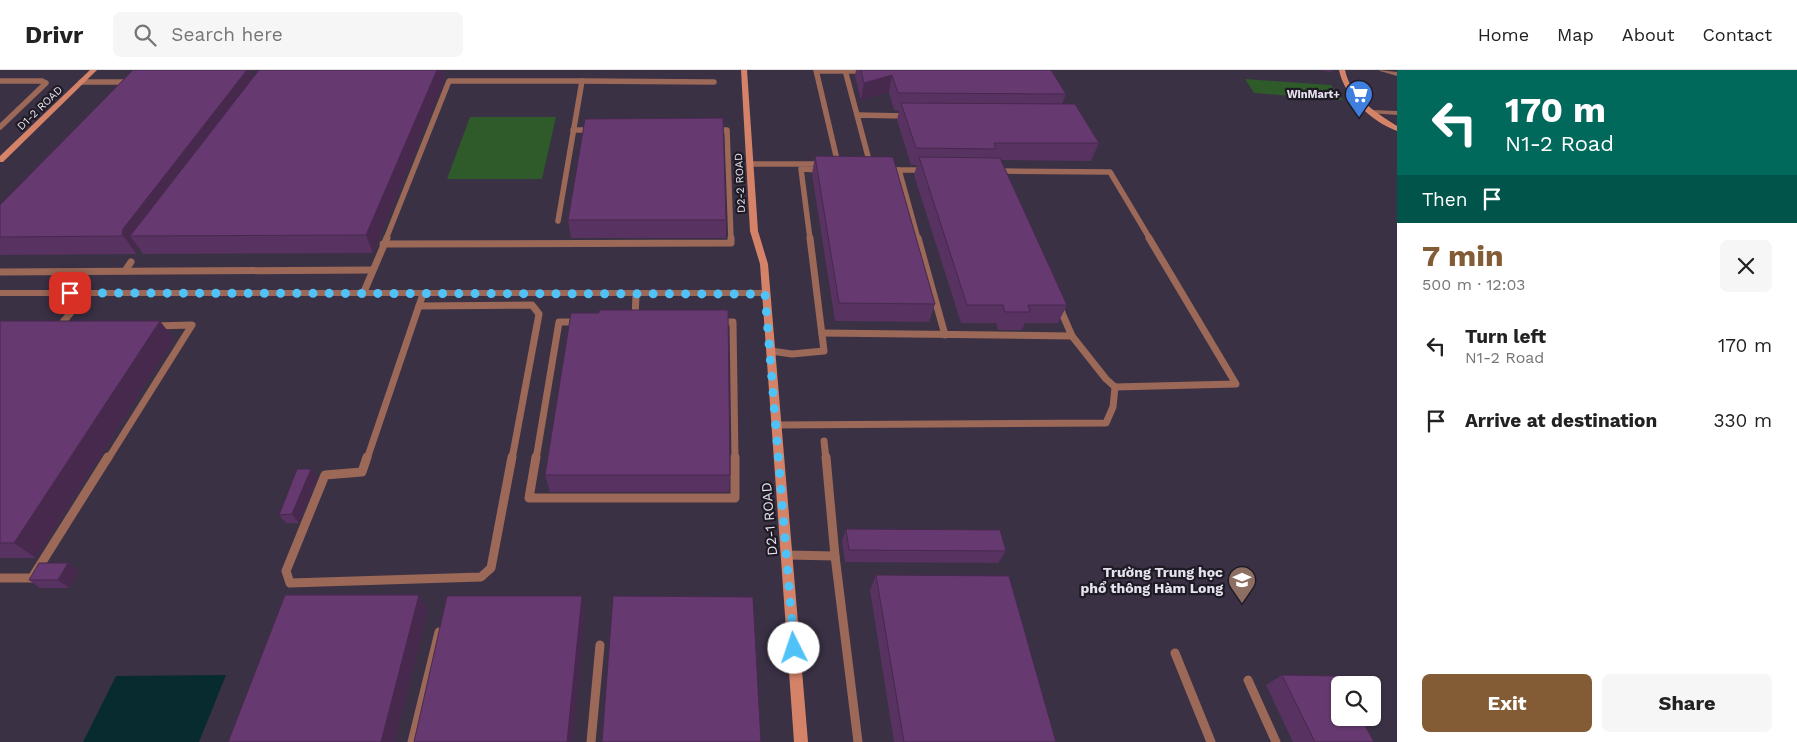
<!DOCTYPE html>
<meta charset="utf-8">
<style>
body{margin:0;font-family:"Work Sans",sans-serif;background:#f6f6f6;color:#222;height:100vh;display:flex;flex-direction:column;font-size:19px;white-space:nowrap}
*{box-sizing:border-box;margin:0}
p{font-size:16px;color:#767676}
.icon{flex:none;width:28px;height:28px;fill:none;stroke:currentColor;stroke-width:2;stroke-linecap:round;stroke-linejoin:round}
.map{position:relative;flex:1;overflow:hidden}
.details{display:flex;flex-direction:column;background:#fff;width:400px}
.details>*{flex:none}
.hud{background:#00695c;color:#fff;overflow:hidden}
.fabs{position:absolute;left:1331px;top:606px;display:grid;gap:10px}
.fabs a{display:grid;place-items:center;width:50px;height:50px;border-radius:8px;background:#fff;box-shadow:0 1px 4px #0004;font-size:25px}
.pin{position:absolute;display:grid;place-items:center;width:42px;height:42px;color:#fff;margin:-21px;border-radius:10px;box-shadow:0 2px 8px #0006}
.me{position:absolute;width:55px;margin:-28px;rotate:356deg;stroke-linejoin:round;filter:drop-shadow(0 0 4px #0008)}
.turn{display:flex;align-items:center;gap:18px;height:105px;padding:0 25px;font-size:22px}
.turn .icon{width:65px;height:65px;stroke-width:2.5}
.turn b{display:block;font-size:35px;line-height:42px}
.then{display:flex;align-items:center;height:48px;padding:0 25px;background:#0003;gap:10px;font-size:19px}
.round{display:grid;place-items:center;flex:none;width:52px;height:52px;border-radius:8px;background:#f6f6f6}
.head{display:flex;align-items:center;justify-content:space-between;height:85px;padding:0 25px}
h1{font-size:30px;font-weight:700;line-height:38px;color:#835b35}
.button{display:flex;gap:10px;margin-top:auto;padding:10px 25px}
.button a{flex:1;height:58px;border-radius:8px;background:#835b35;color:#fff;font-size:20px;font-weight:700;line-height:58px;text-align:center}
.button a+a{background:#f6f6f6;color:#222}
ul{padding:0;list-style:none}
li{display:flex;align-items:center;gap:15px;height:75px;padding:0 25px}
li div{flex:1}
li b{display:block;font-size:19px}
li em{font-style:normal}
header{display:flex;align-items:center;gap:30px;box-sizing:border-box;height:70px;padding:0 25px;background:#fff;border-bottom:1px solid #e0e0e0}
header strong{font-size:24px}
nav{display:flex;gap:28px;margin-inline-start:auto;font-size:18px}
.search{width:350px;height:45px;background:#f6f6f6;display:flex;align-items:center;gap:12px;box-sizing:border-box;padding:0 18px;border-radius:8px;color:#767676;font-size:19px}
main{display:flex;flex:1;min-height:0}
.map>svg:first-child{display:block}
.green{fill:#2f5a2a}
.water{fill:#072b2e}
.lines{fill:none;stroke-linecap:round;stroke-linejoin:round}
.lane-far2{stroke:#9c6857;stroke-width:5.5}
.lane-far1{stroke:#9c6857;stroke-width:7}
.lane{stroke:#9c6857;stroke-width:9}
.street{fill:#9c6857;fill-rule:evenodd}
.secondary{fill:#d58368;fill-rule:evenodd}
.wall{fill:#583260}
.shaded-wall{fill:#47294e}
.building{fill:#663a70;stroke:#47294e}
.route{stroke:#4fc3f7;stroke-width:9;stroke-dasharray:0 16.2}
.labels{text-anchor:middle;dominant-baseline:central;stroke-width:4.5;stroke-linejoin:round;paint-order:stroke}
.far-poi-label{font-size:11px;font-weight:bold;fill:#e6e1ee;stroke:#1f1b24;text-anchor:end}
.far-street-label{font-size:11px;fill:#e6e1ee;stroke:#1f1b24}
.street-label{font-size:14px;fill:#e6e1ee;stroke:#1f1b24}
.poi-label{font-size:14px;font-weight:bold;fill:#e6e1ee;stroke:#1f1b24;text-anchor:end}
</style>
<header>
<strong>Drivr</strong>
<div class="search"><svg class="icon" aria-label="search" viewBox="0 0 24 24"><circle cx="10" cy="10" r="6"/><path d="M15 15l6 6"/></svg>Search here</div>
<nav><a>Home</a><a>Map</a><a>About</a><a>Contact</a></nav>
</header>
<main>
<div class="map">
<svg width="1397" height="672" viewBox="0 0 1397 672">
<rect width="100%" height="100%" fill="#3a3145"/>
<g class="green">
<polygon points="1245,9 1331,15 1343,30 1254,23"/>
<polygon points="470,47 556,47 542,109 447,109"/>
</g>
<polygon class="water" points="226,605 199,672 83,672 116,606"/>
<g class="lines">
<g class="lane-far2">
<polyline points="816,0 838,94"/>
<polyline points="845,0 857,45"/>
<polyline points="817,1 865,1"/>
<polyline points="0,11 42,11 46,13 0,57"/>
<polyline points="582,11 714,12"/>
<polyline points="81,12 126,12 123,16"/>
<polyline points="573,60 591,60"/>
<polyline points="713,60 727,60 731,169"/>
<polyline points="751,94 824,94"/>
<polyline points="870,94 857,45 906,46"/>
<polyline points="888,100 924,100"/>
<polyline points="899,100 918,169"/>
<polyline points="1001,101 1110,102 1150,169"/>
<polyline points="386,169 449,11 582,11 558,151"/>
<polyline points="810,169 801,99 822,100"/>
</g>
<g class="lane-far1">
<polyline points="918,168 945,265"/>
<polyline points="383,174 731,173 731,168"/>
<polyline points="125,201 131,192"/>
<polyline points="0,202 372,200"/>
<polyline points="363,224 387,168"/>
<polyline points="419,236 532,235 539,244 512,389"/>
<polyline points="635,249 636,224"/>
<polyline points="58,258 87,223"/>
<polyline points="822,263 1072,266 1059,236"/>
<polyline points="1072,266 1106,309 1115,317 1236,314 1149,168"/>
<polyline points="771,281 792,284 824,281 810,168"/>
<polyline points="775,355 1106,353 1113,337 1115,317"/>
<polyline points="824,371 826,389"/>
<polyline points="108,389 192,255 154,256"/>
<polyline points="367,389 423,224"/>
<polyline points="536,389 559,252 733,252 735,389"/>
</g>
<g class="lane">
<polyline points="367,387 362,402 325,405 286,501 290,513 481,507 491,498 512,387"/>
<polyline points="536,387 529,428 735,428 735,387"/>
<polyline points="787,485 835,486 826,387"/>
<polyline points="835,486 858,672"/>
<polyline points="0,508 32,508 108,387"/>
<polyline points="1175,583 1211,672"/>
<polyline points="1248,610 1276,672"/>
<polyline points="412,672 439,562"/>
<polyline points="591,672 600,575"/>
</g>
<g class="street">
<polygon points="1379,0 1397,2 1397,6 1380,1"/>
<polygon points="1372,40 1397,41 1397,45 1370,43 1369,42"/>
<polygon points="0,220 765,220 769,223 765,226 0,226"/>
</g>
<g class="secondary">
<polygon points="90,0 97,0 3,92 0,92 0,86"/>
<polygon points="741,0 747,0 758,161 768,194 808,672 794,672 760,194 750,161"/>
<path d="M1339,0H1345C1351,28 1374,41 1397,56V61C1372,52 1344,26 1339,0Z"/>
</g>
</g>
<g class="wall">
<polygon points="133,0 249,0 253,8 259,0 443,0 445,8 373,183 143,184 137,175 135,182 137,184 0,185 0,135"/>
<polygon points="856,0 1051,0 1066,24 1062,34 1099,73 1091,91 1001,90 1067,235 1058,253 1025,253 1022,260 998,260 996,253 961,253 914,105 917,95 911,95 897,50 899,41 894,40 889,22 861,30 855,6"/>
<polygon points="1319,0 1333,0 1331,2"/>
<polygon points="815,86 935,234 929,252 835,251 812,104"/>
<polygon points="568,150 726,150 726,168 571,168"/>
<polygon points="599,243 730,405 729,422 550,422 545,405"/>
<polygon points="0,251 174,269 36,488 0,488"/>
<polygon points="317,408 299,453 286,453 279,445"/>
<polygon points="846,459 1006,481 998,493 845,492 842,471"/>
<polygon points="68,493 79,501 69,518 40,518 29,510"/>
<polygon points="876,505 1056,672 894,672 870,520"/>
<polygon points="1282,605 1374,672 1293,672 1266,615"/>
</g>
<g class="shaded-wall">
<polygon points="241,0 249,0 256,16 130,166 137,175 135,182 122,164 123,159"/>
<polygon points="437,0 443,0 445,8 373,183 366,165"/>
<polygon points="892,5 889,22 861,30 864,13"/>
<polygon points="160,251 174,269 36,488 14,473"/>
<polygon points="311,399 317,408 299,453 292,444"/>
<polygon points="68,493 79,501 69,518 58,510"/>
<polygon points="419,525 428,540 395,672 381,672"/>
<polygon points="582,526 585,540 573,672 567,672"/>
</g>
<g class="building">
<polygon points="133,0 247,0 123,159 122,164 124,166 0,167 0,135"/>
<polygon points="259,0 437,0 366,165 130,166"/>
<polygon points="861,0 1051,0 1066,24 898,23 892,5 864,13"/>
<polygon points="901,33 1071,34 1075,34 1099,73 994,73 996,79 916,78"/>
<polygon points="723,48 726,150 568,150 585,49"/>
<polygon points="815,86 893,87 935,234 839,233"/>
<polygon points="919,87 1000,88 1067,235 1028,235 1030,242 1005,242 1003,235 967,235"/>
<polygon points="599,240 728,240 730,405 545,405 571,243 599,243"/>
<polygon points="0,251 160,251 14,473 0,473"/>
<polygon points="297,399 311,399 292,444 279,445"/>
<polygon points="846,459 1000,460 1006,481 849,480"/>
<polygon points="39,493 68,493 58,510 29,510"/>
<polygon points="876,505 1009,506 1056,672 904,672"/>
<polygon points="285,525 419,525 381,672 228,672"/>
<polygon points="447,526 582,526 567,672 414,672"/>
<polygon points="613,526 753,527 761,672 602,672"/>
<polygon points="1282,605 1338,606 1343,615 1340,615 1340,648 1361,648 1374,672 1315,672"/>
</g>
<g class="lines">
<polyline class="route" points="70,223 765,224 794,578"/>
</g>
<defs>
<g id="supermarket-pin" transform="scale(1.4375)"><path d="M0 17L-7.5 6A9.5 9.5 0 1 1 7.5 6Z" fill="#3f7fe0" stroke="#1f1b24"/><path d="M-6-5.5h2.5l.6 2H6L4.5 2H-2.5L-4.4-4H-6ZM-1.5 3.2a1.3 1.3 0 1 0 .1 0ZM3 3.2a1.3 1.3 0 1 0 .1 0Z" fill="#fff"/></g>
<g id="school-pin" transform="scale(1.4375)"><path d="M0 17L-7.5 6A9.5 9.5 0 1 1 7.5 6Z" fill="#8d6e63" stroke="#1f1b24"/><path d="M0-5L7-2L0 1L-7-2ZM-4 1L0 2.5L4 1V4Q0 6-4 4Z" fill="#fff"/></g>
</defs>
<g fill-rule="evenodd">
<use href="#supermarket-pin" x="1359" y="24"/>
<use href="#school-pin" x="1242" y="510"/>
</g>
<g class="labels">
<g class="far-poi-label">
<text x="1340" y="24">WinMart+</text>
</g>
<g class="far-street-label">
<text transform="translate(40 38) rotate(-44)">D1-2 ROAD</text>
<text transform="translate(740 113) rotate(-93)">D2-2 ROAD</text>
</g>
<g class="street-label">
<text transform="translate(769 449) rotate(-95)">D2-1 ROAD</text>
</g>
<g class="poi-label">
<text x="1223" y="502">Trường Trung học<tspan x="1223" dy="16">phổ thông Hàm Long</tspan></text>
</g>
</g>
</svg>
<div class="fabs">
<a><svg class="icon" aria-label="search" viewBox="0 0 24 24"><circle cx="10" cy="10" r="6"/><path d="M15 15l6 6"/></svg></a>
</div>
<div class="pin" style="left:70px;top:223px;background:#d93025"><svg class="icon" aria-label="arrive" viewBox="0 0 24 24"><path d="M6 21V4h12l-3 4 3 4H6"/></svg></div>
<svg class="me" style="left:794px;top:578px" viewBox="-20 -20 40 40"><circle r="19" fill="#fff"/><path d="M0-13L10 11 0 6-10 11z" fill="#4fc3f7"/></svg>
</div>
<section class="details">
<div class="hud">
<div class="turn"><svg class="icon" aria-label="left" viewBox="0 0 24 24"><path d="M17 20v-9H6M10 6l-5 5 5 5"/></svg><div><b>170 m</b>N1-2 Road</div></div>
<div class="then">Then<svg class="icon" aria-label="arrive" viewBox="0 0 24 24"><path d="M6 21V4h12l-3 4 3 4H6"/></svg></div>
</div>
<div class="head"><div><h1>7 min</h1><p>500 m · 12:03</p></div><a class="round"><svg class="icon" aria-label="close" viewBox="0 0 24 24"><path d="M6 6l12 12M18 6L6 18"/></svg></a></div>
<ul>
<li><svg class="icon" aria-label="left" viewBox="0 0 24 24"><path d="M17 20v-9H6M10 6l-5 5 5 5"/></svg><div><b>Turn left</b><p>N1-2 Road</p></div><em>170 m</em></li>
<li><svg class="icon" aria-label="arrive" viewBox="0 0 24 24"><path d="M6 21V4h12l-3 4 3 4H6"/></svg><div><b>Arrive at destination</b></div><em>330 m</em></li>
</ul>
<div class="button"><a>Exit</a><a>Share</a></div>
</section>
</main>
